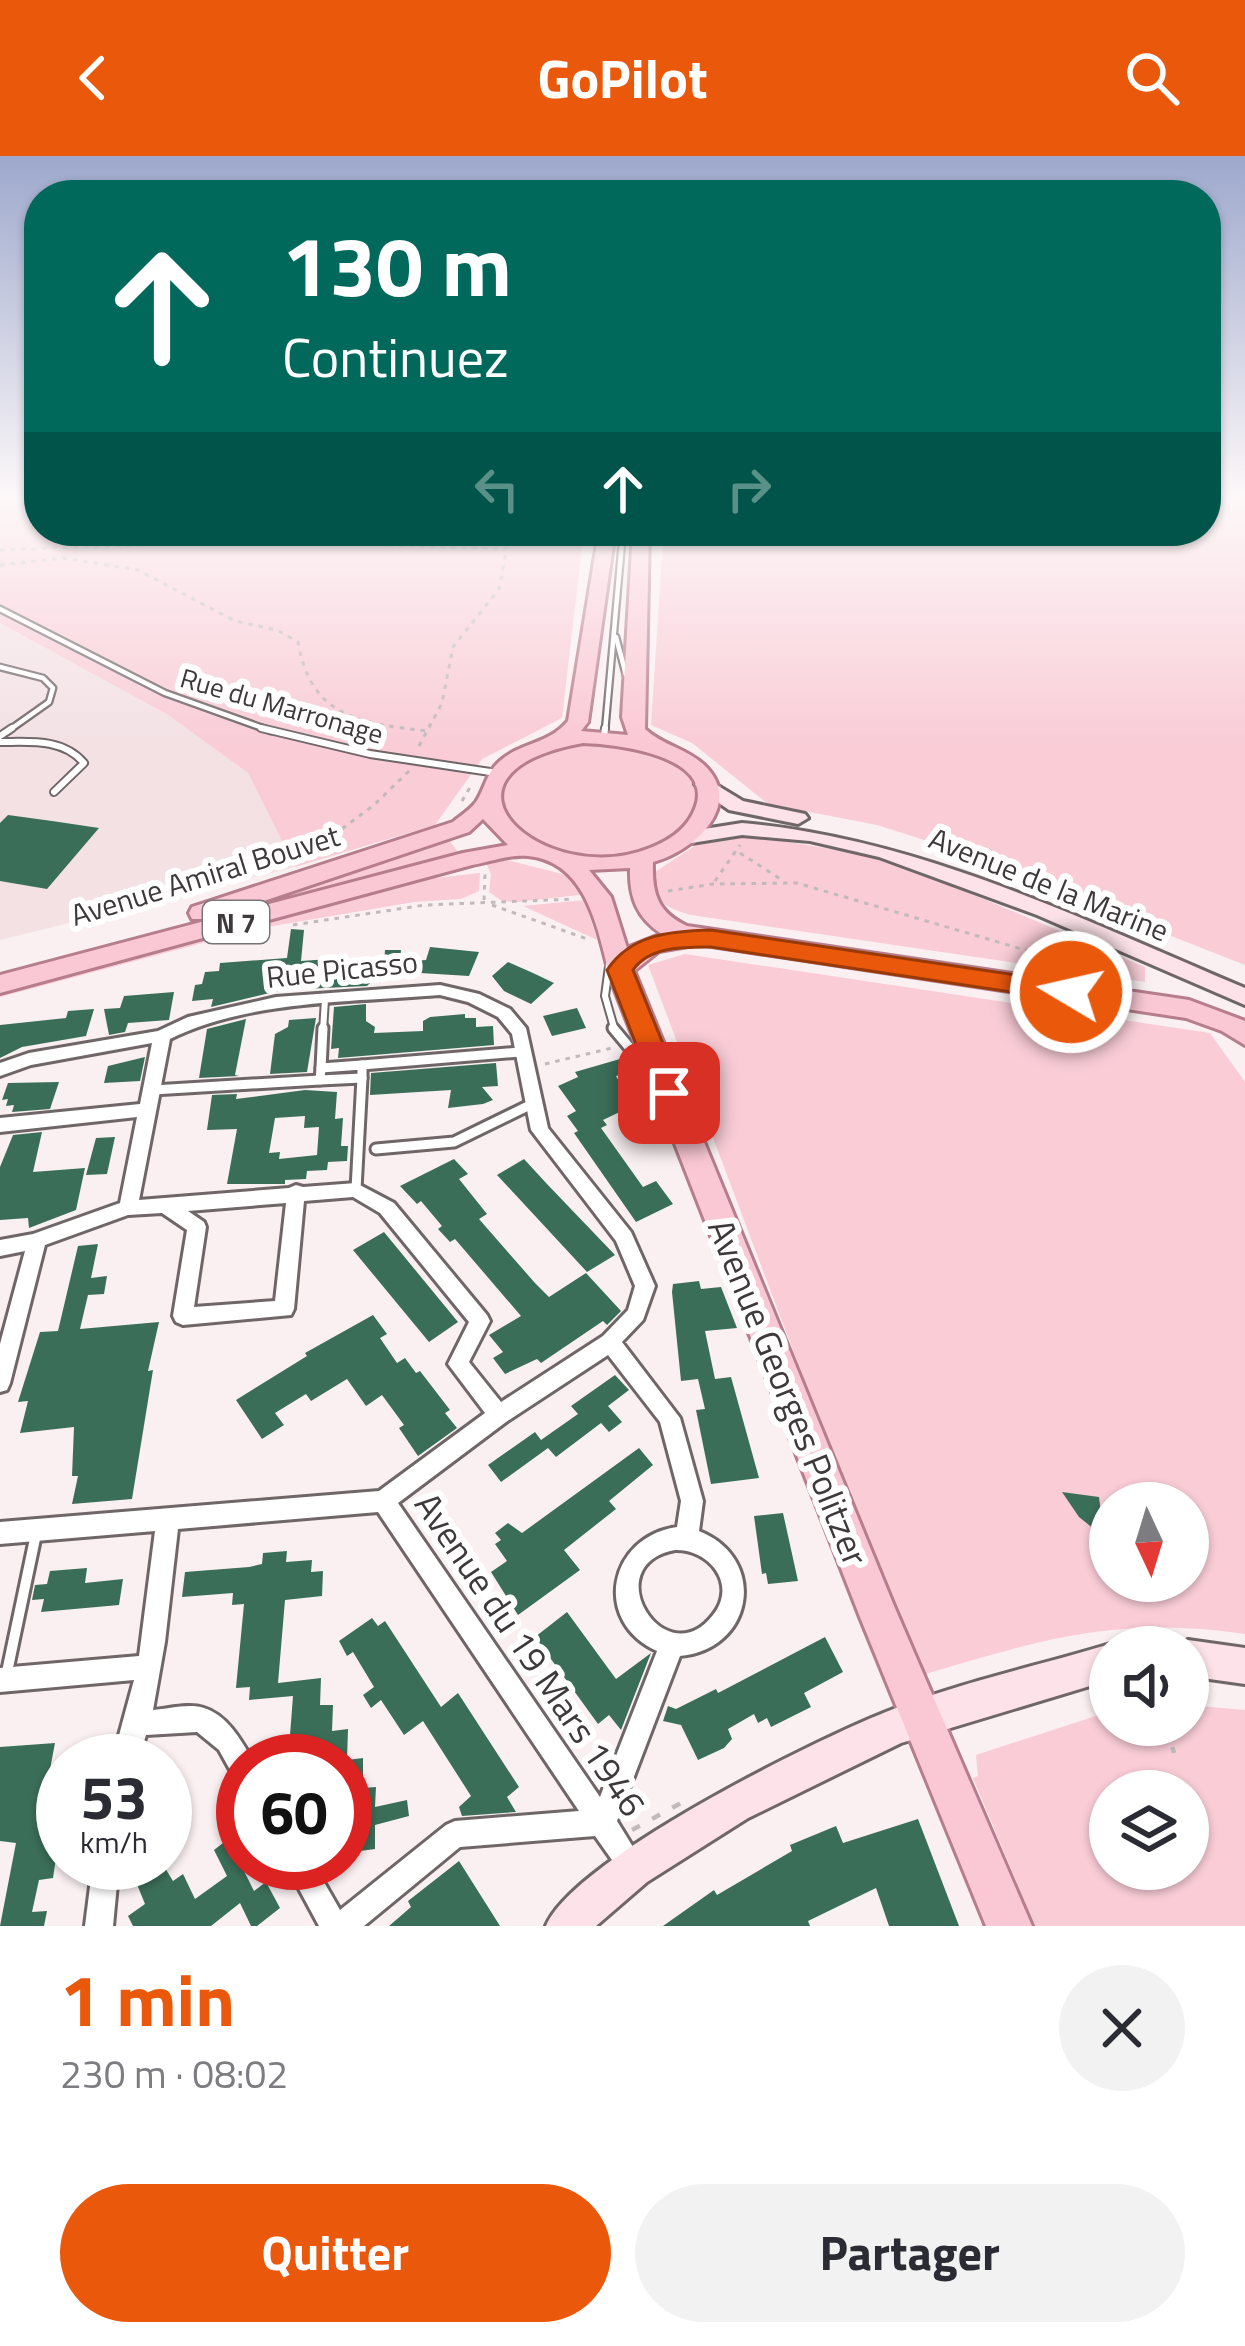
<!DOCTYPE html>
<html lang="fr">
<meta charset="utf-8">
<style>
body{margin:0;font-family:"Titillium Web",sans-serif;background:#f2f2f3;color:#2b2b33;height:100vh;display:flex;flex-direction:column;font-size:45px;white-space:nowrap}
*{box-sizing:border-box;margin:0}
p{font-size:39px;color:#7c7c81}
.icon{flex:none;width:66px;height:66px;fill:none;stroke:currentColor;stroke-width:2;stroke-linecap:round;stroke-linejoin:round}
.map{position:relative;height:1770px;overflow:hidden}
.drawer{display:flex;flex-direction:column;background:#fff;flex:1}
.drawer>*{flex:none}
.top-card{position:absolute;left:24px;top:24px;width:1197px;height:366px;border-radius:48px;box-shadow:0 3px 9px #0004;background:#00695c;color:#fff;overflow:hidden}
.needle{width:78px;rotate:176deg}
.buttons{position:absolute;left:1089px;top:1326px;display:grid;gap:24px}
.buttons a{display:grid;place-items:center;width:120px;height:120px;border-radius:50%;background:#fff;box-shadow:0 3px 9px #0004;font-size:60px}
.speed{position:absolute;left:36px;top:1578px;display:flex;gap:24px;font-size:60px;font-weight:700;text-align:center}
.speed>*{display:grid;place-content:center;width:156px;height:156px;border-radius:50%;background:#fff;box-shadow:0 3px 9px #0004;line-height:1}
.speed small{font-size:30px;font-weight:400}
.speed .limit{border:18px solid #d22;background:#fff;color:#111}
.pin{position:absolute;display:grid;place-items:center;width:102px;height:102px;color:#fff;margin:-51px;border-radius:24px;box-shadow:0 6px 18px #0006}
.me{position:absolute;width:132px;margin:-66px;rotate:279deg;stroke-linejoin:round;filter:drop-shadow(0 0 9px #0008)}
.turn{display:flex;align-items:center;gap:42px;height:252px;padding:0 60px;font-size:54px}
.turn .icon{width:156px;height:156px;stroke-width:2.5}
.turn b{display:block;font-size:84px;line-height:102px}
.lanes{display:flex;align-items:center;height:114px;padding:0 60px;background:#0003;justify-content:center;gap:60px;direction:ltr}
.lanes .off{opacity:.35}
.round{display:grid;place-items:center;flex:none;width:126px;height:126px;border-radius:63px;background:#f2f2f3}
.summary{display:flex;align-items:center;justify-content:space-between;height:204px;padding:0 60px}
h1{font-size:72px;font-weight:700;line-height:90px;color:#ea580c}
.cta{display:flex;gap:24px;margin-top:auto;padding:24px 60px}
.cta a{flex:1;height:138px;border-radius:72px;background:#ea580c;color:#fff;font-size:48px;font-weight:700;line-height:138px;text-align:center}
.cta a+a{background:#f2f2f3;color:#2b2b33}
header{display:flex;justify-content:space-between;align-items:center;height:156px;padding:0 60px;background:#ea580c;color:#fff;font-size:54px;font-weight:700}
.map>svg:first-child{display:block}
.built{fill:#f3e1e4}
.green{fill:#f9ccd6;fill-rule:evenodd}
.building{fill:#3b6e58;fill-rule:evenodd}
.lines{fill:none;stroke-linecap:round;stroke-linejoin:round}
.lane-far3-casing{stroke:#6f6668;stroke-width:9}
.lane-far2-casing{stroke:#6f6668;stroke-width:10}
.lane-far1-casing{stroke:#6f6668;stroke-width:15}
.lane-casing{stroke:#6f6668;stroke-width:16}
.street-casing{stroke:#6f6668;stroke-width:6}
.secondary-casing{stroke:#6f6668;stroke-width:6}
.primary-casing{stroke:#b67e8c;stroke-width:6}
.path-far1{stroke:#c1b9bb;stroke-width:3;stroke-dasharray:4.5 6;stroke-linecap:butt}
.path{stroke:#c1b9bb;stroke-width:4.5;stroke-dasharray:9 14;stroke-linecap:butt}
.lane-far3{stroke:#fff;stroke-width:4.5}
.lane-far2{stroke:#fff;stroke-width:6}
.lane-far1{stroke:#fff;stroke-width:9}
.lane{stroke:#fff;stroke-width:10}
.street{fill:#fff;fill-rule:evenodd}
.secondary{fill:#fde3e9;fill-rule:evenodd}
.primary{fill:#fac8d4;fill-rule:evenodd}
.route{fill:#ea580c;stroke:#983908;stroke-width:3}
.labels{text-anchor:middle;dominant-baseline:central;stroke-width:12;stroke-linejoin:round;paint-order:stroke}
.far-street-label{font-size:27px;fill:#3e3a3b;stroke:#fff}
.shield{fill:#fff;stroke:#787576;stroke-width:3}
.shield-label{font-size:27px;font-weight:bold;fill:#3e3a3b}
.street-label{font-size:30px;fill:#3e3a3b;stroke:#fff}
.near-street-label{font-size:36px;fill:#3e3a3b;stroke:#fff}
</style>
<header><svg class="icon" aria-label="back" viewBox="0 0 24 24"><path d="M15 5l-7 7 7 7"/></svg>GoPilot<svg class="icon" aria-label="search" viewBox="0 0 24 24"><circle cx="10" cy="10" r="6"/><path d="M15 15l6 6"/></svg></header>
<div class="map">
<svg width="1245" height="1770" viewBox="0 0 1245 1770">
<rect width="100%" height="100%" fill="#faf0f2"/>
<polygon class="built" points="0,467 168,559 248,617 295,711 0,784"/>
<g class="green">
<polygon points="0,342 39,342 39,375 494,375 583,382 562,562 482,603 435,669 295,711 248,617 168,559 0,467"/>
<polygon points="1206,342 1245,342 1245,809 937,688 877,669 768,648 692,587 651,569 663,384 729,386 769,375 1206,375"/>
<path d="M594,586C636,588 685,597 701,640C696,651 692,666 685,675C658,709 564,710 529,688C517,680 507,663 497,652C503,602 551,591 594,586Z"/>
<path d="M743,678L889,703L1145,811V826L691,759C672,753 655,749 653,727L655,716L696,689L710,681Z"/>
<polygon points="449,684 461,700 182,772"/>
<polygon points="485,705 511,705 574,721 587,738 517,746 502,745 489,736 491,718"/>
<polygon points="480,717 479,735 461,743 414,746 255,773 0,841 0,835 417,724"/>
<polygon points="585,744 597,784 523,750"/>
<path d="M685,798L1210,877L1245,926V1478C1114,1459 1040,1484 916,1521L648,809ZM1110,1347H1188V1425H1110Z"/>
<path d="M1188,1549L1245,1554V1770H1035L973,1622L978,1620L976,1599L1108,1556L1110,1569H1188ZM1110,1635H1188V1713H1110Z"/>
</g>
<g class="building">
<polygon points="8,659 52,665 99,672 47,733 0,725 0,667"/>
<polygon points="291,773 304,774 301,805 330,803 329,810 384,807 385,794 401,794 400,806 426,804 430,791 479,796 469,820 404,816 404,821 374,823 367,830 282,834 211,851 213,843 192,845 195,829 202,828 205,816 219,815 220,807 287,802"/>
<polygon points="508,806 533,817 554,827 531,848 504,835 492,820"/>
<polygon points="174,836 169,864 128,867 125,876 109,879 104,853 120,852 124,840"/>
<polygon points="366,848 366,865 375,871 374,877 423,875 423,865 430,861 465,858 465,862 476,862 476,871 493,870 494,889 338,902 339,892 331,893 334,851"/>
<polygon points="577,852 586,872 552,880 543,860"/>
<polygon points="94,853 86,880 22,891 0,902 0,869 66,862 68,855"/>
<polygon points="316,862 307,916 270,918 275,878 288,871 289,864"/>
<polygon points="246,863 235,919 239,920 199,922 207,873"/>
<polygon points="145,901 140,925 104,927 108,910"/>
<polygon points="620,903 628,917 616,920 632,950 603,964 607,969 601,972 643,1031 656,1025 673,1048 636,1066 574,977 578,975 567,960 576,955 558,930 578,921 575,916"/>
<polygon points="496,907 498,930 482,931 493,944 483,948 448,952 451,934 370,939 371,917"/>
<polygon points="59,926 50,953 12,956 14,949 6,950 8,943 2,944 8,927"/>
<path d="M305,934L337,936L335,963L343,962L341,990H348L347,1005L328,1006L327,1014L307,1015L306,1023L285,1024V1028H227L237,973L207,974L212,939L237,938L236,943ZM305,960L304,972L319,971L317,999L279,1003L280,996L269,997L275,962Z"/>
<polygon points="42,976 33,1016 85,1012 76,1054 29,1072 28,1062 0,1064 0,1011 13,979"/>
<polygon points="115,981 107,1018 86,1019 96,982"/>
<polygon points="454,1003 468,1018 459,1023 487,1058 479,1063 535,1127 549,1141 586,1117 621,1155 607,1169 603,1165 541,1207 537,1203 505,1218 493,1202 503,1196 489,1179 521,1160 455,1083 450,1086 438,1073 442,1070 421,1045 417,1048 400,1030"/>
<polygon points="524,1003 547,1028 615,1099 587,1116 497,1019"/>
<polygon points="384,1076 458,1166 429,1186 353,1094"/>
<polygon points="98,1088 91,1122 107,1120 104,1138 88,1139 80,1173 159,1166 148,1215 153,1214 132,1343 72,1348 78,1320 72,1320 74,1271 20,1277 28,1245 18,1246 40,1176 58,1175 78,1090"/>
<polygon points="699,1125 701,1133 721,1131 737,1172 705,1175 715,1223 731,1221 759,1322 711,1328 696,1254 705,1253 698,1223 681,1225 672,1136 673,1128"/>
<polygon points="373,1159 387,1178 380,1182 397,1207 405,1202 416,1217 420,1215 450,1254 445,1257 457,1272 418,1300 399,1272 404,1269 382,1239 366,1250 347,1223 311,1245 306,1238 275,1257 284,1269 262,1283 236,1244 307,1200 305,1197"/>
<polygon points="615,1219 629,1234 608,1250 622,1266 609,1276 601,1267 556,1301 548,1292 501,1326 488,1309 535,1276 541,1284 578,1258 571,1250"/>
<polygon points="639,1292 653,1309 609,1345 616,1353 564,1394 580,1414 518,1459 491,1416 507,1405 495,1388 501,1384 495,1377 508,1367 522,1377"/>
<polygon points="1062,1336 1099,1341 1104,1381 1079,1361"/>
<polygon points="783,1357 798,1425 768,1428 766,1417 762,1418 754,1360"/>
<polygon points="287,1395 286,1406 312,1404 311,1416 323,1415 322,1440 285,1444 278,1527 321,1522 320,1549 333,1549 332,1575 348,1573 347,1604 363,1602 363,1632 376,1631 375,1651 407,1644 409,1660 375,1669 375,1693 345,1697 345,1605 288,1605 293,1540 249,1544 250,1531 236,1532 244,1448 232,1449 233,1437 182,1441 185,1416 249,1411 262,1408 263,1397"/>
<polygon points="87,1412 85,1427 123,1423 119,1449 41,1456 44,1443 32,1444 35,1429 47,1428 50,1415"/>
<polygon points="567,1456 616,1523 651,1497 621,1574 609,1559 598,1568 535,1481"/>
<polygon points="372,1462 378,1470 385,1465 441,1551 458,1537 519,1631 507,1641 516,1656 462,1660 459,1651 471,1640 423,1565 404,1579 381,1544 371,1552 363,1539 374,1531 353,1496 347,1500 339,1485"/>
<polygon points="825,1481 843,1516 804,1537 811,1551 771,1571 767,1562 758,1567 754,1558 728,1573 732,1583 724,1592 698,1604 681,1569 663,1565 668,1550 676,1553 716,1533 718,1537"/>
<polygon points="55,1587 47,1629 55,1629 44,1691 58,1689 53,1722 39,1724 32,1756 47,1755 44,1770 0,1770 16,1687 0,1685 0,1591"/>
<polygon points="243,1655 241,1709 254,1735 266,1726 280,1752 257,1770 251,1770 240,1747 211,1770 133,1770 128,1760 145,1748 136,1726 162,1707 173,1725 183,1718 195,1743 227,1720 214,1694 232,1680 227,1667"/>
<polygon points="918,1663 959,1770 889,1770 876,1732 808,1765 810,1770 663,1770 714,1734 717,1739 792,1695 790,1689 836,1670 843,1687"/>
<polygon points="459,1705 500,1770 389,1770 411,1751 408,1745"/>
</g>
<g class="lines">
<g class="lane-far3-casing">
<g id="lane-far3">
<polyline points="0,453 165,537 271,575"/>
<polyline points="616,481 626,519"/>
<polyline points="0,511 43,522 53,532 49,546 8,575"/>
<polyline points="605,575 623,375"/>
</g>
</g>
<g class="lane-far2-casing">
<g id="lane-far2">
<polyline points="261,572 370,598 497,617"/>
<polyline points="0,580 12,572"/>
<polyline points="604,581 605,572"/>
<path d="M0,586C30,586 63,582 84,607L54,636"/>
<polyline points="610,803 605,840 615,875"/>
<polyline points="323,875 325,843"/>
</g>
</g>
<g class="lane-far1-casing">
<g id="lane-far1">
<polyline points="613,872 649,915"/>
<polyline points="362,909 520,896"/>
<polygon points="362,909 362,922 320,924 321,912"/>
<polyline points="321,912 323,872"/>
<polyline points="153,934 320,924"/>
<polyline points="376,993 454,986 534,947"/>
<polyline points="356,1033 362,922"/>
</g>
</g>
<g class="lane-casing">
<polyline id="lane" points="7,1516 36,1378"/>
</g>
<g class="street-casing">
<g id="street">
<path d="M440,829L479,838L510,853L526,872L548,972L631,1076L655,1130L643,1164L622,1186L680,1262L703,1345L699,1375C769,1403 753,1494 680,1500L617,1665L646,1712L642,1721L633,1725L624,1721L595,1680L460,1691L364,1770H319L285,1707H313L340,1754L446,1669L455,1665L579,1655L378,1356L178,1373L165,1486L153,1554C168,1553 189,1547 204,1552C227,1559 241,1584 252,1603L253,1605H243V1625L234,1621L219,1594L197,1576L146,1579L138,1605H112L134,1524L0,1536V1512L139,1500L155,1375L0,1388V1366L379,1335L485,1257L448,1208L469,1166L380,1057L353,1041L304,1045L294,1153L291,1159L183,1169L176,1166L173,1160L187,1074L162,1057L128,1059L45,1089L10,1227L7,1234L0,1236V1188L25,1095L0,1100V1084L33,1078L120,1047L137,961L0,976V962L140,948L152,887L31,909L0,920V907L29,897L158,875L188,861L276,841ZM440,839L468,846L498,861L512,878L531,974L616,1085L635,1130L628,1154L603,1180L501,1246L469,1206L490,1165L487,1159L394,1047L356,1027L303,1031L296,1029L289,1032L139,1044L170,883C248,844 354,846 440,839ZM286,1047L275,1145L194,1151L206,1071L204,1066L188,1055ZM608,1199L660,1266L681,1345L677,1371C608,1381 592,1466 657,1495L600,1641L398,1347L506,1266ZM675,1394C709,1393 738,1428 713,1459C665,1521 595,1409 675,1394Z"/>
<polygon points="93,1707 119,1707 113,1770 85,1770"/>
</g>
</g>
<g class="secondary-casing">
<g id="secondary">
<polygon points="705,622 743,645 805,658 808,662 798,668 729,654 698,632 695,628"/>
<path d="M742,667C921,683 1081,763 1245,832V849L1037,759L879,701L810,685L742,679L685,688L675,682L685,676Z"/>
<polygon points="1188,1484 1245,1492 1245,1528 1188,1520 1188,1491 1175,1491"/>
<path d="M1110,1488L1116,1491H1110V1524L901,1587L748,1662L647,1726L596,1770H546C574,1703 818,1582 891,1554C961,1526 1038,1510 1110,1488Z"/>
</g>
</g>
<g class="primary-casing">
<path id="primary" d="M599,375H615L588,566L581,575L628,579L622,561L633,375H649L645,573C662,589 685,592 703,608C746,647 695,695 653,706C652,737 657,756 687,770L1189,844L1245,865V889L1222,875L1186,862L699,788L659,795L634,815L894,1450L1032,1770H986L860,1461L611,824C598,777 589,706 528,700C511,698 489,706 472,709L0,837V819L463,697L508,689L483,663L469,676L210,763H192L189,757L192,751L453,666C460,660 470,654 476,646C485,633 486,617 500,605C523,585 548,589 568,565ZM583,587C615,588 713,599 696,650C689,671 671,684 650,692C544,735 413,618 583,587ZM630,712C629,741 637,762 662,778L627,792L611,741L589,714Z"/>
</g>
<g class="path-far1">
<polyline points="536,375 581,376"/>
<polyline points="661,378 733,375"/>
<polyline points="0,394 260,385 505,393"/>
<path d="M0,409L63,402L138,414L235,465L277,474L298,486C311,562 360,567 427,575"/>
<polyline points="419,590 442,547 453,491 499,433 510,375"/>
<polyline points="462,645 472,628"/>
<polyline points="740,697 782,724"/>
<polyline points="300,704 374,649 409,615"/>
<polyline points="715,725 740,689"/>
<polyline points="668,735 713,728 797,727 1124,823"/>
<polyline points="484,744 485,718"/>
<polyline points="492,749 590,784"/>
<polyline points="293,769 425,749 575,743"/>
<polyline points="545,908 612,892"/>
</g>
<g class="path">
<polyline points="1166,1569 1174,1597"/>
<polyline points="632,1674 681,1647"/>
</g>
<use href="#lane-far3" class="lane-far3"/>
<use href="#lane-far2" class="lane-far2"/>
<use href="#lane-far1" class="lane-far1"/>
<use href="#lane" class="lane"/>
<use href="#street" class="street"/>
<use href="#secondary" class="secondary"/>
<use href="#primary" class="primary"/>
</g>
<linearGradient id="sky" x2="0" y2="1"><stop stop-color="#9da8cc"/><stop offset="0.58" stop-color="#fdf8f9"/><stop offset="1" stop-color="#fdf8f9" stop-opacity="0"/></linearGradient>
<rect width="1245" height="589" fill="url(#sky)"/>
<path class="route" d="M711,774L1071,827L1084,836L1071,845L711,791C685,791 650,790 633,814L683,937L669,948L655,937L607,814C631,778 671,775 711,774Z"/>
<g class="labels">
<g class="far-street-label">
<text transform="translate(282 549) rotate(16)">Rue du Marronage</text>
</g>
<rect class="shield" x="203" y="745" width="66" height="42" rx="9"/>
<g class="shield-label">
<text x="236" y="766">N 7</text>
</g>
<g class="street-label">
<text transform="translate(205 719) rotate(-17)">Avenue Amiral Bouvet</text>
<text transform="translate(1049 728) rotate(22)">Avenue de la Marine</text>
<text transform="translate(342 813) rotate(-6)">Rue Picasso</text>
</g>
<g class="near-street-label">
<text transform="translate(789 1236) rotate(68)">Avenue Georges Politzer</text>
<text transform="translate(531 1498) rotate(56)">Avenue du 19 Mars 1946</text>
</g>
</g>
</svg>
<div class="buttons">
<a><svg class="needle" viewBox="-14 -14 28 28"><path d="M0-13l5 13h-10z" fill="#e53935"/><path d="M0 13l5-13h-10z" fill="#7c7c81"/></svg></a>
<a><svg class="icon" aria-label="sound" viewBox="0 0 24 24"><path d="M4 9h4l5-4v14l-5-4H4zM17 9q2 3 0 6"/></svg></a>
<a><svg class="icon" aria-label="layers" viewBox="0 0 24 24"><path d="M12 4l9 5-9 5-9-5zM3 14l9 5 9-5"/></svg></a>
</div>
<div class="speed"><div>53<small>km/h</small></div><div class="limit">60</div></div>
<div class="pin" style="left:669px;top:937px;background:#d93025"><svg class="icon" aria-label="arrive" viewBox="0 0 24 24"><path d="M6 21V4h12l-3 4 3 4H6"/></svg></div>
<svg class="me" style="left:1071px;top:836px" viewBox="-20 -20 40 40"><circle r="17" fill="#ea580c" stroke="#fff" stroke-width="3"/><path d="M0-11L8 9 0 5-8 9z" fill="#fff"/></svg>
<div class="top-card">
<div class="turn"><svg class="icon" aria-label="ahead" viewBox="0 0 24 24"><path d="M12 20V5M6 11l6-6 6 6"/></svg><div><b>130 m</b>Continuez</div></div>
<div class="lanes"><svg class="icon off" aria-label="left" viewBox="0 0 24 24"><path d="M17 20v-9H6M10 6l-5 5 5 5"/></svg><svg class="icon" aria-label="ahead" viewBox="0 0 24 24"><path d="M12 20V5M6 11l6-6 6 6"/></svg><svg class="icon off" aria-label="right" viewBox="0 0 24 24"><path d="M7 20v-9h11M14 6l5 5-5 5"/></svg></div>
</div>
</div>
<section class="drawer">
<div class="summary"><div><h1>1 min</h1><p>230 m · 08:02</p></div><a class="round"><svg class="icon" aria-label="close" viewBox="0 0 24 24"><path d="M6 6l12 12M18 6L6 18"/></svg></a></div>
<div class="cta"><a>Quitter</a><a>Partager</a></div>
</section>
